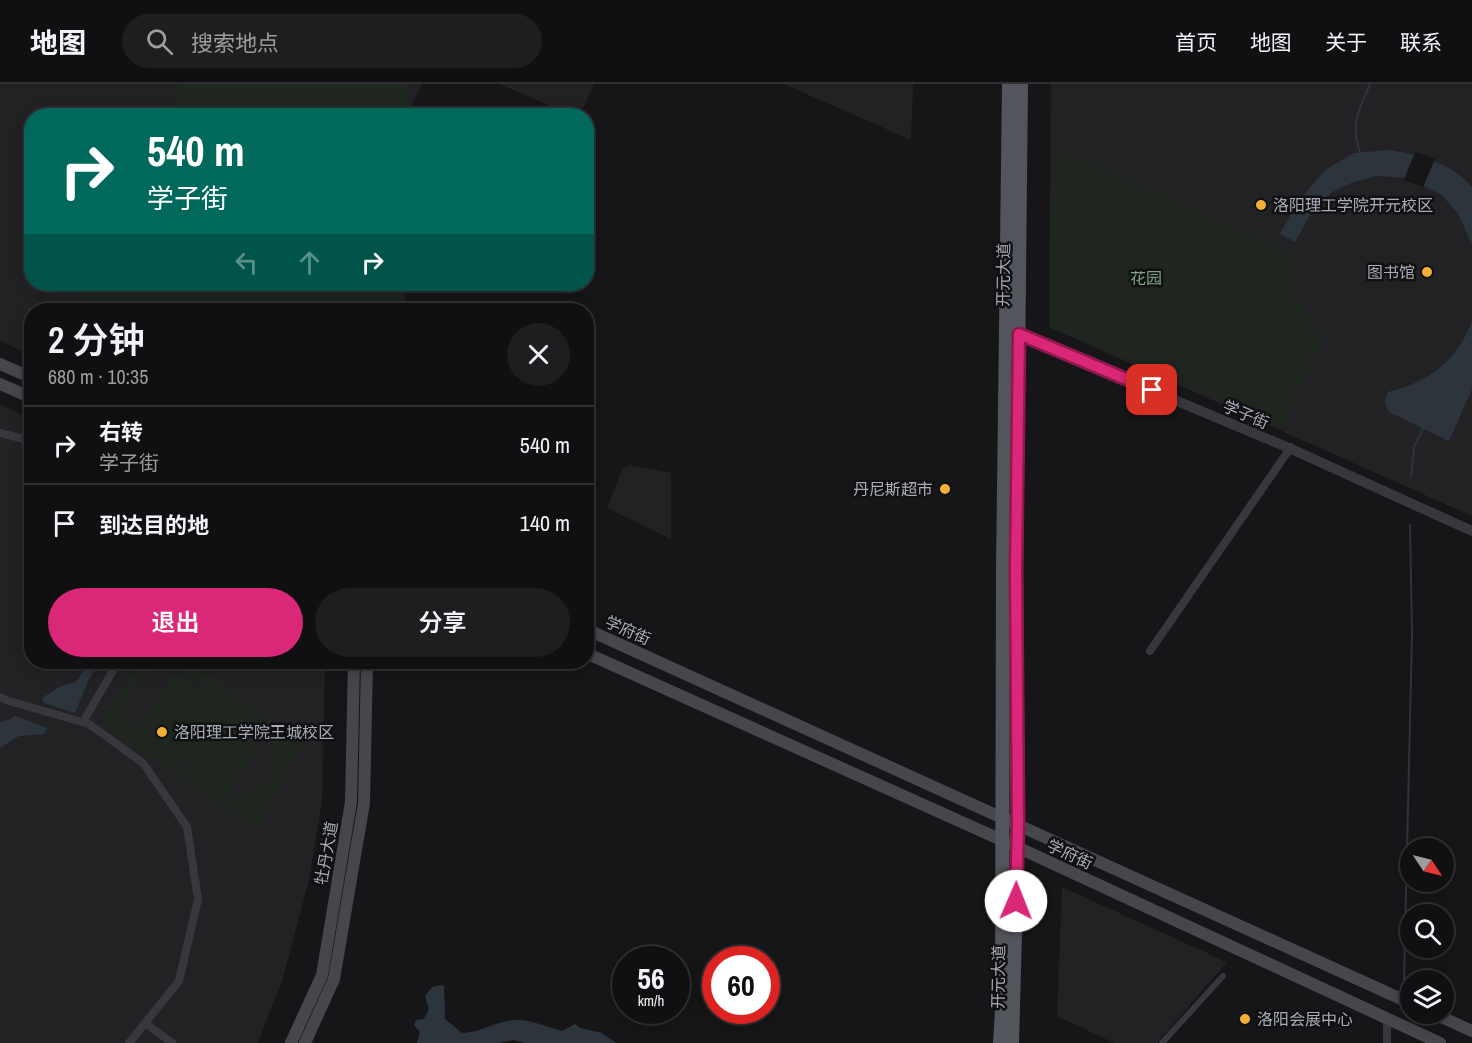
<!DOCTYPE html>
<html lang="zh">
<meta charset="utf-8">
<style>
body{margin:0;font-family:"Archivo Narrow","Noto Sans SC",sans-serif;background:#1e1e20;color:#f1f3f6;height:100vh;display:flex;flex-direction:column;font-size:22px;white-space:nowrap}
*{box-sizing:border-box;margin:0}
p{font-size:20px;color:#9c9d9f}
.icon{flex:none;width:33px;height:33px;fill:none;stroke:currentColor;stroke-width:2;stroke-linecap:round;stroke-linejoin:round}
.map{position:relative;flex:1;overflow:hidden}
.details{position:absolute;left:24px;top:219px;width:570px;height:366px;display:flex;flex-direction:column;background:#101012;border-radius:24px;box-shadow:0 3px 15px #0003,0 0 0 2px #303032}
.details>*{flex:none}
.guide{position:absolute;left:24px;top:24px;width:570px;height:183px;border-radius:24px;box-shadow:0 3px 15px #0003,0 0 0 2px #303032;background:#00695c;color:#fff;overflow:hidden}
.needle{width:39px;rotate:125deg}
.controls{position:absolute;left:1400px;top:754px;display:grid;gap:12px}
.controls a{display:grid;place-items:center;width:54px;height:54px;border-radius:50%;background:#101012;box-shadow:0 3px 15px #0003,0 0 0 2px #303032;font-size:30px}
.speed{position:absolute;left:612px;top:862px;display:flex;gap:12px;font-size:30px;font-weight:700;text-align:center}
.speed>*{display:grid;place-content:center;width:78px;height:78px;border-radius:50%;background:#101012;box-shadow:0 3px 15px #0003,0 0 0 2px #303032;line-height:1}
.speed small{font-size:15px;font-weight:400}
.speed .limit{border:9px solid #d22;background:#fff;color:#111}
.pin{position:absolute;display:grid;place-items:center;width:51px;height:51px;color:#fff;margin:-26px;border-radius:12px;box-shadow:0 3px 9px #0006}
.me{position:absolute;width:66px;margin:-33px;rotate:1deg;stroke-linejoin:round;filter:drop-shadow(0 0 4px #0008)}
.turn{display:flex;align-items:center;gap:21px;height:126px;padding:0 24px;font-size:27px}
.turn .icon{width:78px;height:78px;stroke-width:2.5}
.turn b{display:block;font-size:42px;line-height:51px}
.lanes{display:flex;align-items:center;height:57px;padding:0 24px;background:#0003;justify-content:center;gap:30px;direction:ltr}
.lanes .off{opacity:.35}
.round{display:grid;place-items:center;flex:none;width:63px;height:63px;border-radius:32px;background:#1e1e20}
.summary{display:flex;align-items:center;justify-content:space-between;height:102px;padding:0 24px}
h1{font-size:36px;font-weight:600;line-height:45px}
.cta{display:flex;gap:12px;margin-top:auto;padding:12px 24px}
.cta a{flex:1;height:69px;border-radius:36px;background:#db2777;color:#fff;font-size:24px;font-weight:600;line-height:69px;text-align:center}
.cta a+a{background:#1e1e20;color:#f1f3f6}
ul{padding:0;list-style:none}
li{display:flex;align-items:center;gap:18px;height:78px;padding:0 24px;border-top:2px solid #303032}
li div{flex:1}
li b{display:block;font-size:22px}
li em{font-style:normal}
header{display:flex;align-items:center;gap:36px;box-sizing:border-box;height:84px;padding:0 30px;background:#101012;border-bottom:2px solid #303032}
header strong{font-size:28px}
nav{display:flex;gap:33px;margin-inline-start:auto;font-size:21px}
.search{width:420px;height:54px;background:#1e1e20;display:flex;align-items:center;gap:15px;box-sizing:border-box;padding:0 21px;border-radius:33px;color:#9c9d9f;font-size:22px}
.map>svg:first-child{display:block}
.built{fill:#222225}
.green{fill:#1e261f;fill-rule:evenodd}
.water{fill:#2c353c}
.pier{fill:#161618}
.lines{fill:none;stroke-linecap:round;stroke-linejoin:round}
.stream{stroke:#2c353c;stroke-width:2}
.pedestrian{stroke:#37383d;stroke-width:6}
.minor{stroke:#37383d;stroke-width:8}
.tertiary{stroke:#37383d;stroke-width:10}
.secondary{stroke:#45474d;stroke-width:12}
.primary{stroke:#53555c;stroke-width:14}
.route-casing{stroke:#8e194d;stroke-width:15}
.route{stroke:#db2777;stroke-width:10}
.poi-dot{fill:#f2b134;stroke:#111113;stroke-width:2}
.labels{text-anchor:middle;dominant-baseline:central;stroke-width:5;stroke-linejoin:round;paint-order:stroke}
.poi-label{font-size:16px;fill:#a8adb8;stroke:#111113;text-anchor:start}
.street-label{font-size:16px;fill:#a8adb8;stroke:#111113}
.park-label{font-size:16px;fill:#7fa381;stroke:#111113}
</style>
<header>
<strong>地图</strong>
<div class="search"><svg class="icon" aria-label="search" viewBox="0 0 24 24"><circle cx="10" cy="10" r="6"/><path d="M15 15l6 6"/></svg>搜索地点</div>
<nav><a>首页</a><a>地图</a><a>关于</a><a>联系</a></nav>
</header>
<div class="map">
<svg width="1472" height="959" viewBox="0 0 1472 959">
<rect width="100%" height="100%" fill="#161618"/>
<g class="built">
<polygon points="0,0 422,0 410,25 410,31 32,32 32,200 405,200 404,226 32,226 31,271 0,257"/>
<polygon points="499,0 594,0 583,24 569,30"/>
<polygon points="784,0 913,0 911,56"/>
<polygon points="1051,0 1472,0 1472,432 1049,243"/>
<polygon points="0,320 31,335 32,578 325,578 322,718 309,796 283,894 258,959 0,959"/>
<polygon points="629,381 671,389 671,455 607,424 622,385"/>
<polygon points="1062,803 1227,878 1157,959 1114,959 1057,932"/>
</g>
<g class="green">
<polygon points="179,0 410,0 410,31 164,31"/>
<path d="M1051,61L1297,171C1293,207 1296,225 1325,250L1284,342L1049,243Z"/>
<polygon points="86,200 405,200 404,226 73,226"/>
<path d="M141,578H188L305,659L259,743H251L107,644L103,636L104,631ZM165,586L177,587L188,591L268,649C289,684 266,716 226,710L145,656C118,629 128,594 165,586Z"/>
<polygon points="178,588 268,651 228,709 137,647"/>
</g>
<g class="water">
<path d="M1389,66C1421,71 1450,78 1472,103V160L1458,130L1442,111L1408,94L1377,92L1351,99L1331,109L1310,131L1295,158L1280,150L1296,120L1325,86L1354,69Z"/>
<path d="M1472,237V305L1449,357L1389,328L1384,317L1388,308C1429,298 1457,277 1472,237Z"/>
<polygon points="89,578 100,578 88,597 75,629 44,619 42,614 61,602 76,598"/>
<polygon points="15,632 48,644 44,650 19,652 0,664 0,638 11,635"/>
<path d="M440,901L444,902L445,935L462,949C478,949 491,940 507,937C526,933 544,942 562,947L575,940L580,944L602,949L616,959H525L513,956L499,959H417L420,948L414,941L416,936L424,935L429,925L425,912L432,903Z"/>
</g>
<polygon class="pier" points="1415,68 1435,75 1423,103 1404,96"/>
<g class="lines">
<g class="stream">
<path d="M1360,68C1350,40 1359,26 1370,0"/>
<polyline points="1411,393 1414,363 1423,345"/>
<polyline points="1404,896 1412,550 1410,441"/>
</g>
<polyline class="pedestrian" points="1162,959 1223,892"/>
<g class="minor">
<polyline points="0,349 32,357"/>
<polyline points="1150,567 1291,363"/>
<polyline points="0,613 9,617 89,640 143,679 187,743 198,815 179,897 129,959"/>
<polyline points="83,638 118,578"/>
<polyline points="145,939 172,959"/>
<polyline points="1387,959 1387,934"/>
</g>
<polyline class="tertiary" points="1013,248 1289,364 1472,447"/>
<g class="secondary">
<polyline points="0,280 32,294"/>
<polyline points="0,300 32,314"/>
<polyline points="586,545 1410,919"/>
<polyline points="586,569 1017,763 1440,959"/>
<polyline points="1435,930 1472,947"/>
<polyline points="291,959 322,891 351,718 354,578"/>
<polyline points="305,959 334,895 364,719 367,578"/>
</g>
<g class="primary">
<polyline points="1000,959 1002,926 1003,486 1009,0"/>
<polyline points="1012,959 1018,740 1016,486 1021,0"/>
</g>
</g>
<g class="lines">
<g class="route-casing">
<polyline id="route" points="1016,817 1018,740 1016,486 1019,250 1152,306"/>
</g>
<use href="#route" class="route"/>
</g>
<g class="poi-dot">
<circle cx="1261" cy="121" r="6"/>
<circle cx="1427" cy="188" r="6"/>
<circle cx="945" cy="405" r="6"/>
<circle cx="162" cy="648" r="6"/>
<circle cx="1245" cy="935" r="6"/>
</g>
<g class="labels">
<g class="poi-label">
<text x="1273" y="121">洛阳理工学院开元校区</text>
<text x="1415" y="188" text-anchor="end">图书馆</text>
<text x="933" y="405" text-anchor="end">丹尼斯超市</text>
<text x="174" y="648">洛阳理工学院王城校区</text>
<text x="1257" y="935">洛阳会展中心</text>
</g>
<g class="street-label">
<text transform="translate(1003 191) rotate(-89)">开元大道</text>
<text transform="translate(1246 330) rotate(23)">学子街</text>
<text transform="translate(628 546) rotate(24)">学府街</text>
<text transform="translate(326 769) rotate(-80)">牡丹大道</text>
<text transform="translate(1070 770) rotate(25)">学府街</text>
<text transform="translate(998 893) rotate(-89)">开元大道</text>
</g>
<g class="park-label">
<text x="1146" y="194">花园</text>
</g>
</g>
</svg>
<div class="controls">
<a><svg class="needle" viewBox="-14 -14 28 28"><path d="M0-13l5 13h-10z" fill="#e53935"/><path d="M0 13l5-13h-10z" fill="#9c9d9f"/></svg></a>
<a><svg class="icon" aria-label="search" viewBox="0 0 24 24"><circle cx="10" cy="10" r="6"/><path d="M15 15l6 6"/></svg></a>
<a><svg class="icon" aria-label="layers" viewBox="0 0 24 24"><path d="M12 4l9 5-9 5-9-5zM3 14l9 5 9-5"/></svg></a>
</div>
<div class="speed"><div>56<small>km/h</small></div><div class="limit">60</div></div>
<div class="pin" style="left:1152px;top:306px;background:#d93025"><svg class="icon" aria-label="arrive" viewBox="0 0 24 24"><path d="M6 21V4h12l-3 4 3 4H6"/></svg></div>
<svg class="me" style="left:1016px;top:817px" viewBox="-20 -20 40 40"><circle r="19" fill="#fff"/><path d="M0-13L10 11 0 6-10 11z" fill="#db2777"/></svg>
<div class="guide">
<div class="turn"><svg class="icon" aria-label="right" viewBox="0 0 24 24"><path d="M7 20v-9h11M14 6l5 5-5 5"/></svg><div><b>540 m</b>学子街</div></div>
<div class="lanes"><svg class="icon off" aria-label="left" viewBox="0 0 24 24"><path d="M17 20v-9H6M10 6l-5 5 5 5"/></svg><svg class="icon off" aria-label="ahead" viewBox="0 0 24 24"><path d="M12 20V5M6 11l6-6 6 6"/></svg><svg class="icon" aria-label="right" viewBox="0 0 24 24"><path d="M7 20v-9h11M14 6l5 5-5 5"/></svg></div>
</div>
<section class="details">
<div class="summary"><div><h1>2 分钟</h1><p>680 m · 10:35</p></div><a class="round"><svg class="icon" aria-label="close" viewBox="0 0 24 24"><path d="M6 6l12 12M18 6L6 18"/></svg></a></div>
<ul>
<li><svg class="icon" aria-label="right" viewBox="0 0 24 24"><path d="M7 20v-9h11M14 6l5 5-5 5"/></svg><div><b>右转</b><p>学子街</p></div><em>540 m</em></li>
<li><svg class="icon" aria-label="arrive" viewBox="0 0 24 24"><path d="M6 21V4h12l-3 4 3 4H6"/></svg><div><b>到达目的地</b></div><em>140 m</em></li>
</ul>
<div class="cta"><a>退出</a><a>分享</a></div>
</section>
</div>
